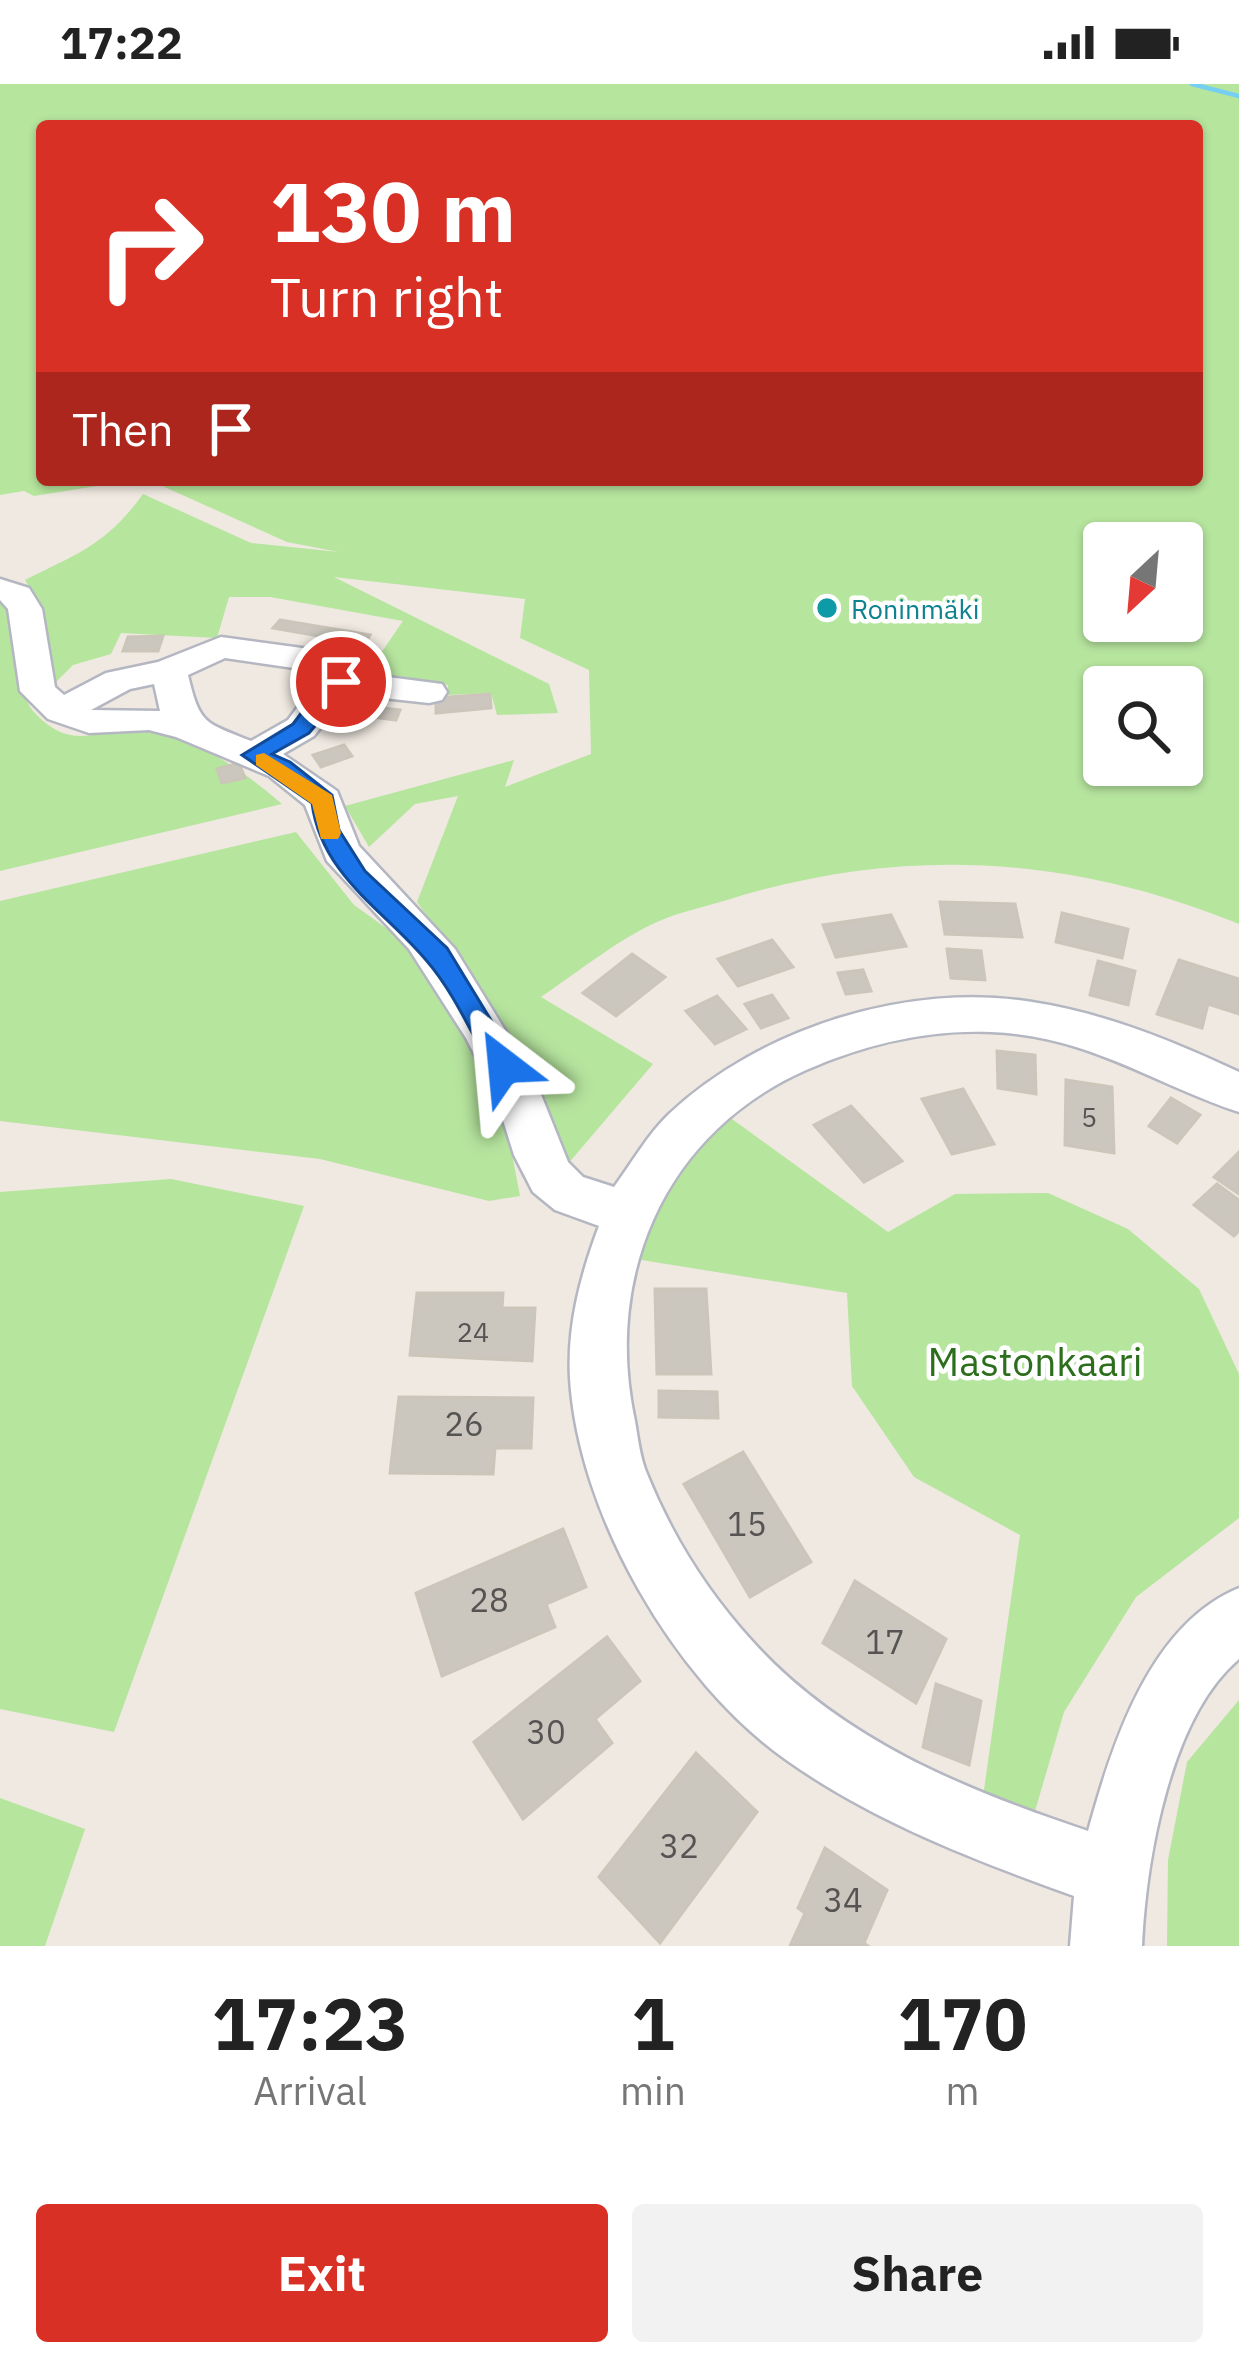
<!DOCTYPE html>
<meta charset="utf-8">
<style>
body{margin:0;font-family:"IBM Plex Sans",sans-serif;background:#f2f2f2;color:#222;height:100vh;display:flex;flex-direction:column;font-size:45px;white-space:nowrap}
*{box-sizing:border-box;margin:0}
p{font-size:39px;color:#767676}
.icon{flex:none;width:66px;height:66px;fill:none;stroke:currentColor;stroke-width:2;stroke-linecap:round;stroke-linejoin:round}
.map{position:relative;height:1862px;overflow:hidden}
.panel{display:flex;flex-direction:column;background:#fff;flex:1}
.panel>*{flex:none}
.guide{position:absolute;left:36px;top:36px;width:1167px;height:366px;border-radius:12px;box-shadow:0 3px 9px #0004;background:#d93025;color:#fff;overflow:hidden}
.needle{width:78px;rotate:206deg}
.controls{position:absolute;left:1083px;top:438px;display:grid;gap:24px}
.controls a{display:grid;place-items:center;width:120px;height:120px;border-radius:12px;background:#fff;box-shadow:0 3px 9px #0004;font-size:60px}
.pin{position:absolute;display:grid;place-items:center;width:102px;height:102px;color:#fff;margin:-51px;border:6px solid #fff;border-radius:50%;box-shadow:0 3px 12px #0007}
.me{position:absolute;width:132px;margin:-66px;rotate:331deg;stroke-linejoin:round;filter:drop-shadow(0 0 9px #0008)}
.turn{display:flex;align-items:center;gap:42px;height:252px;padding:0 36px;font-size:54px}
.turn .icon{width:156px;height:156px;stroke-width:2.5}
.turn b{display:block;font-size:84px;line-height:102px}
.then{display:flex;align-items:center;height:114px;padding:0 36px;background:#0003;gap:24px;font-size:45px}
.eta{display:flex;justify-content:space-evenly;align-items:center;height:204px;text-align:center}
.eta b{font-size:72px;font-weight:700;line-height:84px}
.primary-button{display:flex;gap:24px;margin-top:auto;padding:24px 36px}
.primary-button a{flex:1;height:138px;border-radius:12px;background:#d93025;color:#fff;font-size:48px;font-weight:700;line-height:138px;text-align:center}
.primary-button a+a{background:#f2f2f2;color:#222}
.status{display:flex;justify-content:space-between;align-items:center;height:84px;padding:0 60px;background:#fff;direction:ltr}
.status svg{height:33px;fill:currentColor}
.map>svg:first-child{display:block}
.green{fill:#b6e59e;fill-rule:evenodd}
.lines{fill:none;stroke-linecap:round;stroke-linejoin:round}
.stream{stroke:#75cff0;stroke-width:4.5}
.building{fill:#cbc7bf;stroke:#cbc5ba;stroke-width:3}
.minor-casing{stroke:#b4b7c1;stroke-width:5}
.minor{fill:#fff;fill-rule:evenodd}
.route{fill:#1a73e8;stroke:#114b97;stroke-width:3}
.slow{fill:#f59e0b}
.culture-dot{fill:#0f9aa8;stroke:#fff;stroke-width:4.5}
.labels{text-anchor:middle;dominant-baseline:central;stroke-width:9;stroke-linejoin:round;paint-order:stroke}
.far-culture-label{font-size:27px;fill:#0d838f;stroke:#fff;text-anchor:start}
.number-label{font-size:27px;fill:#555452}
.near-number-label{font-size:33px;fill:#555452}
.near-park-label{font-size:39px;fill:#2c6e1b;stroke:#fff}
</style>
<div class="status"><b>17:22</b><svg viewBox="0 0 49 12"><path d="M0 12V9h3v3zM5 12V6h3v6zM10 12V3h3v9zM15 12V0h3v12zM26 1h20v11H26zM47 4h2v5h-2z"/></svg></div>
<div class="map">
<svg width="1239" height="1862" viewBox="0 0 1239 1862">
<rect width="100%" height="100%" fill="#efe9e1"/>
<g class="green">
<path d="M0,0H1239V840C1070,771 902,761 727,816C704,823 679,828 657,838C617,856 578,888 541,913L653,980L567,1081L533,993L501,937L417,818L458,712L415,720L369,763L345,722L514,676L505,703L591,670L589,586L520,554L525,515L334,493L549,600L558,629L497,631L491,609L448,611V601L378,594L370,585L403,537L270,513H229L217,554L121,549L111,570L73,581L50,604L39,563L40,521L25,496C79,469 107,460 143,410L251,459L339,468L287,458L149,396H1197V42H42V396H135L34,412L24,407L0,411ZM1104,459H1182V537H1104ZM1104,603H1182V681H1104Z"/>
<path d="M0,514C26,546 14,605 33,627C74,672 98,641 144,647C199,655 241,685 282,720L0,787Z"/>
<polygon points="296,748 354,821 400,854 474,959 503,1022 520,1112 489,1117 320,1075 0,1037 0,817"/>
<polygon points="721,1027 888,1148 955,1110 1048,1109 1128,1145 1199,1205 1239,1290 1239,1434 1136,1513 1064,1628 1033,1734 982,1720 1020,1451 914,1393 852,1302 847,1209 629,1174 635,1153"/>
<polygon points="171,1095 304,1122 114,1648 0,1625 0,1108"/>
<polygon points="1239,1616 1239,1862 1167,1862 1168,1776 1187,1678"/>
<polygon points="0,1714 85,1745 45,1862 0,1862"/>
</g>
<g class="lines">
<polyline class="stream" points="1192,0 1239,12"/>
</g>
<g class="building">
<polygon points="280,536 370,551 365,560 273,544"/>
<polygon points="163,552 158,567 123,567 128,553"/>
<polygon points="490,610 491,624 436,629 436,614"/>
<polygon points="340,619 400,626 396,636 335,628"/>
<polygon points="344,661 352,672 321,683 313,671"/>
<polygon points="239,679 245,694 222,699 217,685"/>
<polygon points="940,818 1015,820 1022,853 945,850"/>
<polygon points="1062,829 1128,845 1122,874 1056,858"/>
<polygon points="891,831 906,862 836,873 823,841"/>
<polygon points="772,856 793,883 738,902 718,875"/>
<polygon points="947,865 981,867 985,896 951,894"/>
<polygon points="632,870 665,893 616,932 583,909"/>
<polygon points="1179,876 1239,895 1239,930 1208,920 1202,944 1157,930"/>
<polygon points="1098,877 1135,887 1128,921 1090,911"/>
<polygon points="863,886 871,907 846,910 838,889"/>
<polygon points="772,911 788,934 761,944 745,920"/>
<polygon points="717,912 746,945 715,960 686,927"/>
<polygon points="997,967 1035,971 1036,1010 998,1004"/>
<polygon points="1066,996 1112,1003 1114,1069 1065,1061"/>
<polygon points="963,1005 994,1060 952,1070 922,1015"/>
<polygon points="1171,1014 1200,1031 1177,1059 1149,1042"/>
<polygon points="851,1022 902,1077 864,1098 814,1041"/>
<polygon points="1239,1068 1239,1110 1214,1093"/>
<polygon points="1217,1100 1239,1116 1239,1147 1234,1152 1194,1121"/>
<polygon points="655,1205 706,1205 711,1290 657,1290"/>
<polygon points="417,1209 503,1209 502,1224 535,1224 532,1277 410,1271"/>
<polygon points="659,1307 717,1308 718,1334 659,1333"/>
<polygon points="399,1313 533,1314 531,1364 495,1364 493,1390 390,1389"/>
<polygon points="743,1368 811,1478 750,1513 684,1400"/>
<polygon points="563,1445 586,1503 546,1520 555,1543 442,1592 416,1509"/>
<polygon points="855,1497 946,1555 916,1619 823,1559"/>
<polygon points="607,1553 640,1597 595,1635 612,1659 523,1735 474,1658"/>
<polygon points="936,1600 981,1617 969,1681 923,1663"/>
<polygon points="696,1669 757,1728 660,1859 599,1793"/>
<polygon points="825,1764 887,1806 864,1859 868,1862 790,1862 805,1829 798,1824"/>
</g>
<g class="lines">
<g class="minor-casing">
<path id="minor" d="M0,495L29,504L42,525L55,603L64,611L106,589L158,578L221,553L346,570L358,574L372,591L442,600L447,608L442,616L429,619L347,610L314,652L283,670L337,707L359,762L455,865L534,993L568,1078L583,1093L614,1103C631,1080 648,1050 669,1030C761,944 907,898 1032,918C1104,929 1173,957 1239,988V1028C1151,999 1090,952 991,948C928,945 863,961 806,986C666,1048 603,1190 635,1337C638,1354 640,1374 647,1390C672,1452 708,1509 753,1558C842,1656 965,1706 1088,1747C1112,1661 1149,1541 1239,1504V1575C1170,1633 1146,1776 1142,1862H1070L1074,1812C974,1776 872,1737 785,1675C674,1596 578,1430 570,1294C567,1241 581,1190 599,1142L555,1126L533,1108L514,1071L495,1011L466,954L409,865L327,777L305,721L269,692L176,653L149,646L89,649L48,635L20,607L8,525L0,516ZM225,574L335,590L317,597L288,636L251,657C204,638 200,641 188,591ZM154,600L160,627L91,626L130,605Z"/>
</g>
<use href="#minor" class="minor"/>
</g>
<path class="route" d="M341,592L352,598L309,649L272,670L290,678L332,711L339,746L365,787L447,864L514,974L518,982L514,989H494C473,953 454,908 426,876C383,825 321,791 312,719L242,671L293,640L323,600Z"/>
<polygon class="slow" points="264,669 332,711 341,749 338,755 321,755 312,720 256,681 256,671"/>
<circle class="culture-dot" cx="827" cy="524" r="12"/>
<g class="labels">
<g class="far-culture-label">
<text x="851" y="524">Roninmäki</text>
</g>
<g class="number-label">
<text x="1089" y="1032">5</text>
<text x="473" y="1247">24</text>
</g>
<g class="near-number-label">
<text x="464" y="1339">26</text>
<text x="747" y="1439">15</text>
<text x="489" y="1515">28</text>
<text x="885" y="1557">17</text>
<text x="546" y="1647">30</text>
<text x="679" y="1761">32</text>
<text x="843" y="1815">34</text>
</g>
<g class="near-park-label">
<text x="1035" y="1277">Mastonkaari</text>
</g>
</g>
</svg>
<div class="controls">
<a><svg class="needle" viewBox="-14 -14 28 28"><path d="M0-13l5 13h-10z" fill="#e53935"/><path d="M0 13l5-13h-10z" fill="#767676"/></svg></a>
<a><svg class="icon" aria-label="search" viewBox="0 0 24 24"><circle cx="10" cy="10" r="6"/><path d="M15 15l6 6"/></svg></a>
</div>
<div class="pin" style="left:341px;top:598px;background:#d93025"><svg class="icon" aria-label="arrive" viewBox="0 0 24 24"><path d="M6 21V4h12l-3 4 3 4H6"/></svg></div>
<svg class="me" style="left:504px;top:982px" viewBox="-20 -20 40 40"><path d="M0-17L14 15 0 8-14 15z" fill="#1a73e8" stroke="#fff" stroke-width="4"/></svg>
<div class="guide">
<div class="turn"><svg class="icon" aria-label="right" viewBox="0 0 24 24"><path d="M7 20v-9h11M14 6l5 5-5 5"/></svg><div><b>130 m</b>Turn right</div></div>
<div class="then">Then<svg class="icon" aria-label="arrive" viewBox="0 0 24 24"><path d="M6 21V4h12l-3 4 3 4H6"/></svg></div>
</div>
</div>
<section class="panel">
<div class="eta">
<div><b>17:23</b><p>Arrival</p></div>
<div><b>1</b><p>min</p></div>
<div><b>170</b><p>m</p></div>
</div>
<div class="primary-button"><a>Exit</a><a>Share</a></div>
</section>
